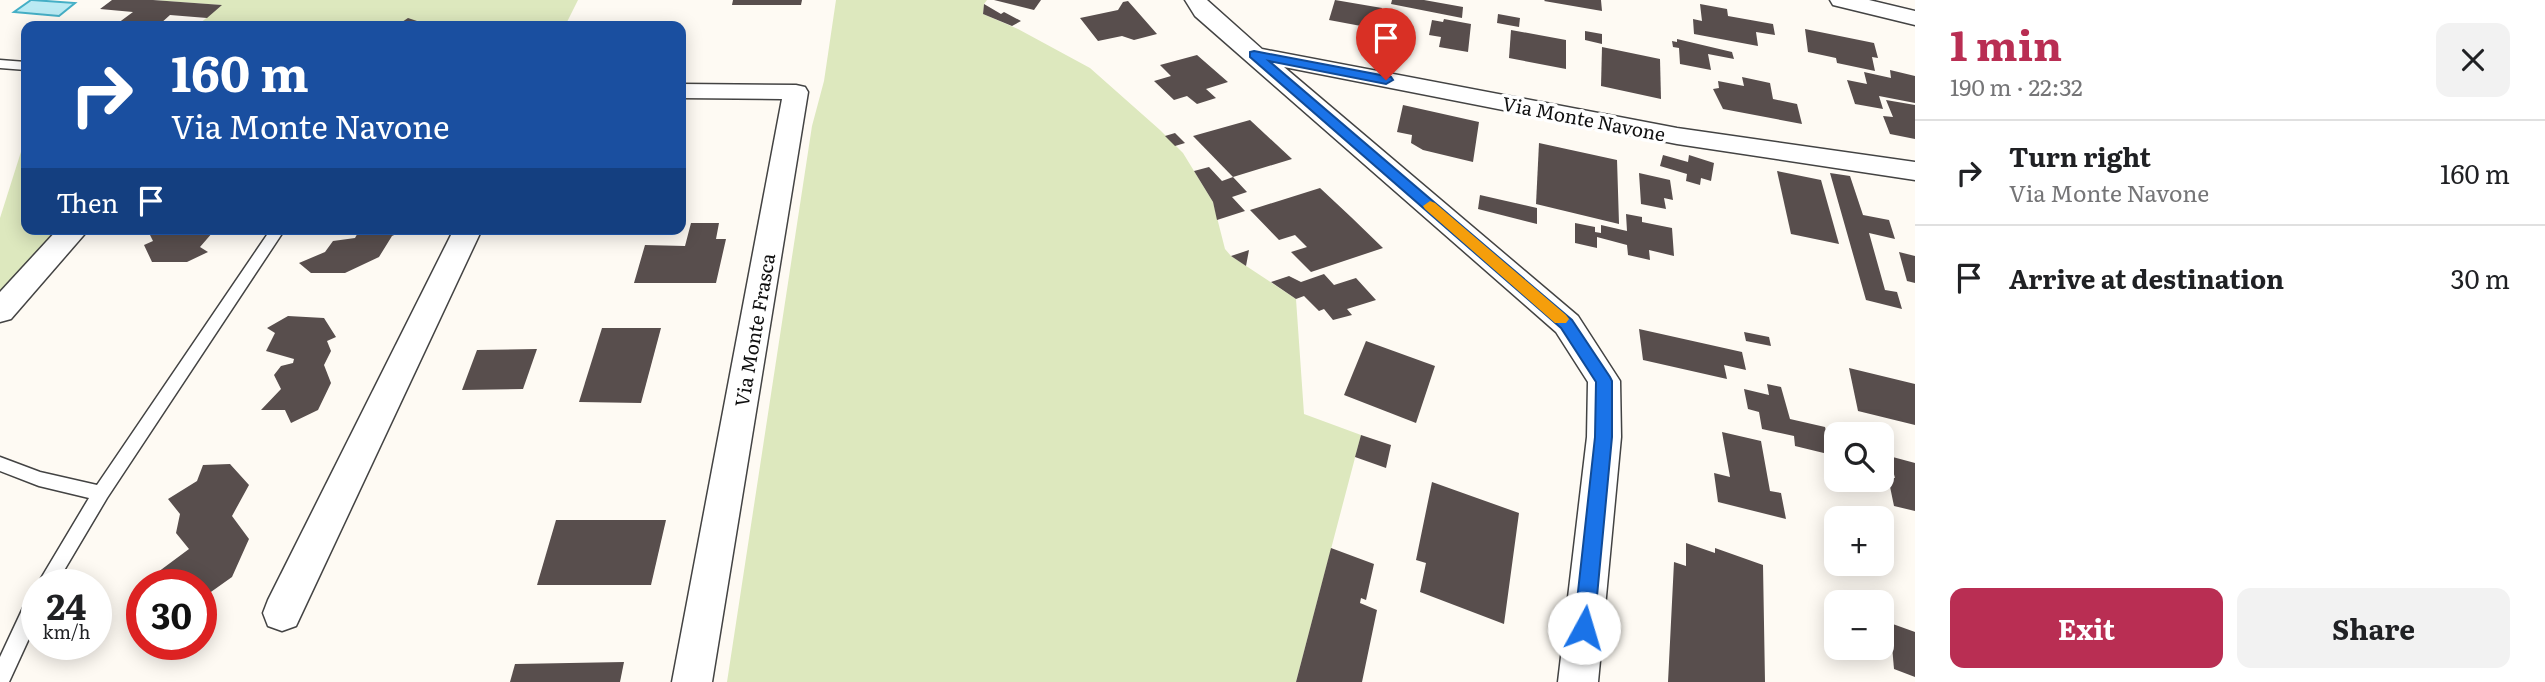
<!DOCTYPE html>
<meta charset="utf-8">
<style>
body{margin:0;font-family:Literata,serif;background:#f2f2f2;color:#202124;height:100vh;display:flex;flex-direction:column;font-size:26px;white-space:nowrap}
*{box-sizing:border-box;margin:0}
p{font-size:23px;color:#757577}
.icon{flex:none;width:38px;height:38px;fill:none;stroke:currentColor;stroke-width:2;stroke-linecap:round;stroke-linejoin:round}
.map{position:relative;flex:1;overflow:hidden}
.sheet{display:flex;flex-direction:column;background:#fff;width:630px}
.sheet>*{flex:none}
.top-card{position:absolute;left:21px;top:21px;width:665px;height:214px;border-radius:14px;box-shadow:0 4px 18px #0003;background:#1a4fa0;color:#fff;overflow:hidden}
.buttons{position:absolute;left:1824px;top:422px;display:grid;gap:14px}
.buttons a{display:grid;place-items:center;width:70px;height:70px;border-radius:14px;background:#fff;box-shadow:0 4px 18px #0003;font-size:35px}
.speed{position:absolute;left:21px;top:569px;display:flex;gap:14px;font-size:35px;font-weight:700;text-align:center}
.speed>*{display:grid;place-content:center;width:91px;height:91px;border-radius:50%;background:#fff;box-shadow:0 4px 18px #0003;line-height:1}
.speed small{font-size:18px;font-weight:400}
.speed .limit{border:10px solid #d22;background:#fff;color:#111}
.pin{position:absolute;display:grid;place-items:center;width:60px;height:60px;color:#fff;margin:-72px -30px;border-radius:50% 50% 50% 0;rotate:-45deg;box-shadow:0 0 7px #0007}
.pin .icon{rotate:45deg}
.me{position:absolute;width:77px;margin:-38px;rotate:6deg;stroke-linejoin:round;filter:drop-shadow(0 0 5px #0008)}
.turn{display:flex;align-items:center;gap:24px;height:147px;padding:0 35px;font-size:32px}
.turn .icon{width:91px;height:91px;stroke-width:2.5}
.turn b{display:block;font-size:49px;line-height:60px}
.then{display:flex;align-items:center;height:66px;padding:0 35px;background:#0003;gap:14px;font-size:26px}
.round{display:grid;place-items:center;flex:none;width:74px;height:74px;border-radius:14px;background:#f2f2f2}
.headline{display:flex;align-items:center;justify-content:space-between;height:119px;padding:0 35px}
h1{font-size:42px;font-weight:700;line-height:52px;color:#b92e53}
.action{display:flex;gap:14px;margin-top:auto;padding:14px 35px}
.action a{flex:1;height:80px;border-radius:14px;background:#b92e53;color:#fff;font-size:28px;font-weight:700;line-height:80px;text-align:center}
.action a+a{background:#f2f2f2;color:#202124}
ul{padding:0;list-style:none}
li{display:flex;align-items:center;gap:21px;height:105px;padding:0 35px;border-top:2px solid #e0e0e0}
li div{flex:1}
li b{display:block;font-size:26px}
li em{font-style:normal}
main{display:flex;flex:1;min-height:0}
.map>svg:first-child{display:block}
.green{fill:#dde8be}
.water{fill:#baeaf3;stroke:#45afc6;stroke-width:2}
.building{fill:#584e4d}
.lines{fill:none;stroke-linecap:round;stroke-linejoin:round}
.service-casing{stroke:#434343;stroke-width:3}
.minor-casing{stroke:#434343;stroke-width:3}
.service{fill:#fff;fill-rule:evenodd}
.minor{fill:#fff;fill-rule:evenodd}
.route{fill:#1a73e8;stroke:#114b97;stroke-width:2}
.slow{fill:#f59e0b}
.labels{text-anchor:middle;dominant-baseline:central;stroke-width:7;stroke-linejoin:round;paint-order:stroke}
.street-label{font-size:19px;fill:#101010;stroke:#fff}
</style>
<main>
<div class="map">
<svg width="1915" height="682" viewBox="0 0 1915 682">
<rect width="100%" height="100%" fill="#fefaf3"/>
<g class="green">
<polygon points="153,0 578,0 565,26 197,26 221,5"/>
<polygon points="836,0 987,0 984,4 983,14 1018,29 1090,68 1160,130 1183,153 1213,202 1225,249 1231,256 1296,299 1304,414 1361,435 1296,682 727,682 812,126 824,81"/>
<polygon points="26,136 26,229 61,229 0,294 0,218"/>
</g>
<polygon class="water" points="31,0 32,0 75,3 59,16 14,12"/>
<g class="building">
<polygon points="112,0 153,0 222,5 207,18 170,15 160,24 164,26 114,26 133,12 100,9"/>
<polygon points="733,0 802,0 801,5 732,5"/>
<polygon points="994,0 1041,0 1034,10"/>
<polygon points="1335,0 1382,8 1377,29 1329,20"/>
<polygon points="1392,0 1424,0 1463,7 1462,18 1391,4"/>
<polygon points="1545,0 1601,0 1602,11 1544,1"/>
<polygon points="1128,1 1157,34 1134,40 1122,36 1098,41 1080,18 1118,10 1123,2"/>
<polygon points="984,4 1001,14 1004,12 1021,21 1012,26 983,14"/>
<polygon points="1700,4 1727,9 1728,16 1773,24 1775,35 1756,32 1758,46 1694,34 1693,19 1702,21"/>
<polygon points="1498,14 1520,18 1519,27 1497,23"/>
<polygon points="408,18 432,26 396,26"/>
<polygon points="1444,19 1471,24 1468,52 1439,47 1441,37 1429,35 1432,20 1443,22"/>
<polygon points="1805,29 1874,43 1878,58 1872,57 1875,71 1837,63 1836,58 1808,52"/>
<polygon points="1511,30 1566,40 1566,69 1509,58"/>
<polygon points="1585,31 1602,34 1602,44 1585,40"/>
<polygon points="1677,39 1732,52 1734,59 1708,54 1711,70 1680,64 1679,48 1673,47 1672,41 1677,42"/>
<polygon points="1602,47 1660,59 1661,99 1601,86"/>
<polygon points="1197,55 1228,82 1206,89 1216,98 1197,104 1187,96 1174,100 1154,81 1171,76 1160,65"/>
<polygon points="1890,70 1915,76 1915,103 1879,96 1883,109 1855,104 1847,80 1867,84 1864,72 1891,78"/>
<polygon points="1742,77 1770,83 1773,99 1797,104 1802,124 1723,109 1713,89 1719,88 1718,81 1744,86"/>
<polygon points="1886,100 1915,105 1915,139 1890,134 1883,116 1893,117"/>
<polygon points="1403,105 1479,122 1473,162 1423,150 1411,143 1412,135 1397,132"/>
<polygon points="1250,120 1292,159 1233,177 1193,136"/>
<polygon points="1175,133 1185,143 1175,146 1165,136"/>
<polygon points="1539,143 1617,160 1619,224 1536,204"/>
<polygon points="1663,155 1688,162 1689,155 1714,163 1711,181 1701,178 1700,185 1686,181 1687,174 1660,166"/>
<polygon points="1209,167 1222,181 1233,177 1247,192 1232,197 1245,211 1217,220 1213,202 1194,171"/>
<polygon points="1777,171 1821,180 1839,244 1791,234"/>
<polygon points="1639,173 1670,180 1673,200 1664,198 1666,209 1641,204"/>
<polygon points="1830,173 1850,176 1863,215 1889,220 1895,239 1869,233 1885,290 1897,292 1902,309 1866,300"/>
<polygon points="1320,188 1351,217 1383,248 1311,272 1291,252 1307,247 1295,235 1279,240 1250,210"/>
<polygon points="1480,195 1537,208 1537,224 1478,209"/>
<polygon points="1626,214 1642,217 1642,222 1672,228 1674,256 1649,250 1650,260 1628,255 1627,245 1597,237 1597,248 1575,243 1575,223 1595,227 1595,232 1601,233 1601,225 1627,231"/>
<polygon points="691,223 719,223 716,239 726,239 716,283 634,283 645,245 685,246"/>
<polygon points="153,229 192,229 213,232 200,247 208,252 187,262 152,262 144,245 153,241 149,233"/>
<polygon points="360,229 407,229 392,236 379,257 345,273 311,273 299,263 325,252 333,241 355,238"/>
<polygon points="1249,250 1246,266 1231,256"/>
<polygon points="1899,252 1915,256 1915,283 1907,281"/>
<polygon points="1324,274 1334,285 1356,278 1376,300 1347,309 1352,315 1333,320 1324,309 1319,311 1304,296 1296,299 1271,282 1289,276 1301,282"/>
<polygon points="288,316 324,318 336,337 327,341 331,351 324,365 331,383 318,410 291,423 285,410 261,410 281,389 274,375 281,366 293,363 294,359 266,351 275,333 267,328"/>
<polygon points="602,328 661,328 641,403 579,402"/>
<polygon points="1639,329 1742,352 1746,370 1724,365 1727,379 1643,360"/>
<polygon points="1744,332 1769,337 1771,346 1746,341"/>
<polygon points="1366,341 1435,366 1416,423 1344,395"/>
<polygon points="537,349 523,389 462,390 477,350"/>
<polygon points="1849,368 1915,384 1915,425 1858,411"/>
<polygon points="1767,384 1781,387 1790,419 1825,427 1832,455 1795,446 1794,436 1762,429 1759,412 1748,409 1744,389 1769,395"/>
<polygon points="1722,432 1761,441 1770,491 1781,493 1786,519 1718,502 1714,473 1730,477"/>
<polygon points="1361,435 1391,445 1386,468 1355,457"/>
<polygon points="1889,456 1915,463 1915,511 1894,506 1888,477 1895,478"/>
<polygon points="230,464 249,485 232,516 249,539 232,577 201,599 201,584 167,584 158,572 189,549 176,533 180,514 168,499 197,481 203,465"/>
<polygon points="1432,482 1519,513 1504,624 1420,592 1426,563 1416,560"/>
<polygon points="556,520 666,520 651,585 537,585"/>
<polygon points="1686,543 1715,553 1715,548 1763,565 1765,682 1668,682 1674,562 1686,566"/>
<polygon points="1331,548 1374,564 1366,600 1361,598 1360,603 1377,610 1362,682 1296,682"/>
<polygon points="1890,623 1915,632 1915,677 1894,669"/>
<polygon points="624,662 620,682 510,682 515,664"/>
</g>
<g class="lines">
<g class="service-casing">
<g id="service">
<polygon points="0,60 26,62 26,70 0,68"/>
<polygon points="271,229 285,229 107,498 56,584 37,585 89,498 39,486 0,471 0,457 40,472 97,485"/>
<polygon points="37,590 37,621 9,682 0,682 0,657 30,593"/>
</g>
</g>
<g class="minor-casing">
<g id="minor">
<polygon points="1185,0 1207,0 1262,49 1677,128 1915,162 1915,180 1677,144 1284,67 1578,316 1620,381 1621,437 1598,682 1558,682 1587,437 1588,382 1556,332 1195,16"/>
<polygon points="1830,0 1869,0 1915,11 1915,25 1833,5"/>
<polygon points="681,84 796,85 805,87 808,92 712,682 672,682 782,99 681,98"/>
<polygon points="58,229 89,229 11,319 0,322 0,292"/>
<polygon points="454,229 482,229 296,626 282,631 268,626 263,613 268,600"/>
</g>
</g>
<use href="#service" class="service"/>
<use href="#minor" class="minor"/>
</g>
<polygon class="route" points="1254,51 1391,77 1393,80 1386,84 1269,61 1572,320 1610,377 1612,381 1612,437 1594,628 1591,634 1584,637 1577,634 1574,628 1595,437 1596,382 1561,328 1250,57 1250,52"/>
<polygon class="slow" points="1430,201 1435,203 1566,315 1569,319 1566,323 1555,323 1425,209 1423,206"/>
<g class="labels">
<g class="street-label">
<text transform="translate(1584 118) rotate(11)">Via Monte Navone</text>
<text transform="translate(754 330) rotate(-80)">Via Monte Frasca</text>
</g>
</g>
</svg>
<div class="buttons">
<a><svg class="icon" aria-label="search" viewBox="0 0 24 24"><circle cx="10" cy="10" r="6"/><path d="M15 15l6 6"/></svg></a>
<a>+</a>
<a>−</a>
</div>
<div class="speed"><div>24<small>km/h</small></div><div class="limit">30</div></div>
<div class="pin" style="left:1386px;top:80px;background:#d93025"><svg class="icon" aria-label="arrive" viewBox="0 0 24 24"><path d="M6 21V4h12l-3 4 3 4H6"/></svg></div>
<svg class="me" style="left:1584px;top:628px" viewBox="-20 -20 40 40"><circle r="19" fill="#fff"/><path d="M0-13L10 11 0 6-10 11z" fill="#1a73e8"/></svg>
<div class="top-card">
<div class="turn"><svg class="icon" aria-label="right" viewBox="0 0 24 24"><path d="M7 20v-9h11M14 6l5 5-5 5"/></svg><div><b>160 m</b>Via Monte Navone</div></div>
<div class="then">Then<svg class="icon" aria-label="arrive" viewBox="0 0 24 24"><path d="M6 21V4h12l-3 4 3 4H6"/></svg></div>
</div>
</div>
<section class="sheet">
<div class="headline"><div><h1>1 min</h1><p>190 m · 22:32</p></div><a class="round"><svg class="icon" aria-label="close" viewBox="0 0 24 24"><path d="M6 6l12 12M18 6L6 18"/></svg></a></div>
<ul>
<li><svg class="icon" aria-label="right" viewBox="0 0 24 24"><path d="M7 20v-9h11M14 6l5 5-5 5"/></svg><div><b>Turn right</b><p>Via Monte Navone</p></div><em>160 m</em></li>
<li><svg class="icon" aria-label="arrive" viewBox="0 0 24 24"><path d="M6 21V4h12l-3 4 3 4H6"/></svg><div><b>Arrive at destination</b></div><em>30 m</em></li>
</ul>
<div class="action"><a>Exit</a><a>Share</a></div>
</section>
</main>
